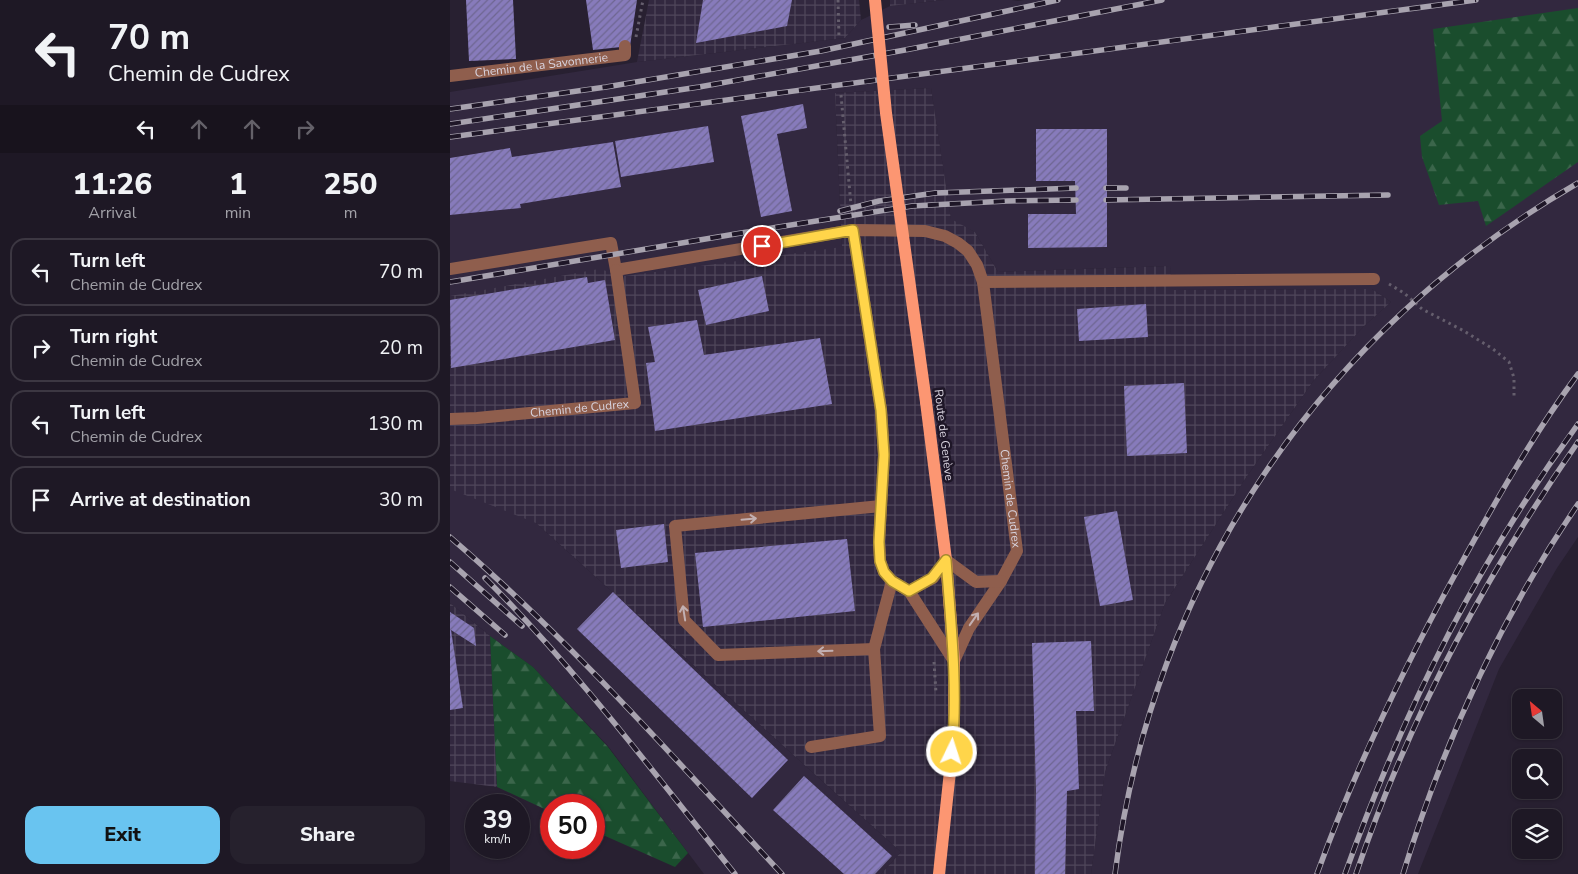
<!DOCTYPE html>
<meta charset="utf-8">
<style>
body{margin:0;font-family:"Nunito Sans",sans-serif;background:#26212d;color:#f1f3f6;height:100vh;display:flex;flex-direction:column;font-size:19px;white-space:nowrap}
*{box-sizing:border-box;margin:0}
p{font-size:16px;color:#a1a0a7}
.icon{flex:none;width:28px;height:28px;fill:none;stroke:currentColor;stroke-width:2;stroke-linecap:round;stroke-linejoin:round}
.map{position:relative;flex:1;overflow:hidden}
.drawer{display:flex;flex-direction:column;background:#1e1825;width:450px}
.drawer>*{flex:none}
.hud{background:#1e1825;color:#f1f3f6;overflow:hidden}
.needle{width:32px;rotate:331deg}
.tools{position:absolute;left:1062px;top:689px;display:grid;gap:10px}
.tools a{display:grid;place-items:center;width:50px;height:50px;border-radius:10px;background:#1e1825;box-shadow:0 1px 4px #0004,0 0 0 1px #3c3742;font-size:25px}
.speed{position:absolute;left:15px;top:794px;display:flex;gap:10px;font-size:25px;font-weight:700;text-align:center}
.speed>*{display:grid;place-content:center;width:65px;height:65px;border-radius:50%;background:#1e1825;box-shadow:0 1px 4px #0004,0 0 0 1px #3c3742;line-height:1}
.speed small{font-size:12px;font-weight:400}
.speed .limit{border:8px solid #d22;background:#fff;color:#111}
.pin{position:absolute;display:grid;place-items:center;width:42px;height:42px;color:#fff;margin:-21px;border:2px solid #fff;border-radius:50%;box-shadow:0 1px 5px #0007}
.me{position:absolute;width:55px;margin:-28px;rotate:4deg;stroke-linejoin:round;filter:drop-shadow(0 0 4px #0008)}
.turn{display:flex;align-items:center;gap:18px;height:105px;padding:0 25px;font-size:22px}
.turn .icon{width:65px;height:65px;stroke-width:2.5}
.turn b{display:block;font-size:35px;line-height:42px}
.lanes{display:flex;align-items:center;height:48px;padding:0 25px;background:#0003;justify-content:center;gap:25px;direction:ltr}
.lanes .off{opacity:.35}
.eta{display:flex;justify-content:space-evenly;align-items:center;height:85px;text-align:center}
.eta b{font-size:30px;font-weight:800;line-height:35px}
.action{display:flex;gap:10px;margin-top:auto;padding:10px 25px}
.action a{flex:1;height:58px;border-radius:15px;background:#69c4f0;color:#111;font-size:20px;font-weight:800;line-height:58px;text-align:center}
.action a+a{background:#26212d;color:#f1f3f6}
ul{padding:0;list-style:none}
li{display:flex;align-items:center;gap:15px;height:68px;margin:0 10px 8px;padding:0 15px;border:2px solid #3c3742;border-radius:15px}
li div{flex:1}
li b{display:block;font-size:19px}
li em{font-style:normal}
main{display:flex;flex:1;min-height:0}
.map>svg:first-child{display:block}
.built{fill:#32283f}
.industrial{fill:url(#industrial-grid)}
.forest{fill:url(#forest-firs)}
.building{fill:url(#building-hatch)}
.lines{fill:none;stroke-linecap:round;stroke-linejoin:round}
.path{stroke:#655e6d;stroke-width:3;stroke-dasharray:2.5 4;stroke-linecap:butt}
.minor{stroke:#8f5e4d;stroke-width:12}
.major{stroke:#fc9672;stroke-width:12}
.rail-casing{stroke:#a8a3af;stroke-width:5.5}
.rail{stroke:#1e1627;stroke-width:4;stroke-dasharray:11;stroke-linecap:butt}
.major-bridge{stroke:#fc9672;stroke-width:12}
.oneway{stroke:#c2b0b2}
.route-casing{stroke:#a68a30;stroke-width:12}
.route{stroke:#ffd54a;stroke-width:9}
.labels{text-anchor:middle;dominant-baseline:central;stroke-width:5;stroke-linejoin:round;paint-order:stroke}
.street-label{font-size:12px;fill:#d8d3de;stroke:#1e1627}
</style>
<main>
<section class="drawer">
<div class="hud">
<div class="turn"><svg class="icon" aria-label="left" viewBox="0 0 24 24"><path d="M17 20v-9H6M10 6l-5 5 5 5"/></svg><div><b>70 m</b>Chemin de Cudrex</div></div>
<div class="lanes"><svg class="icon" aria-label="left" viewBox="0 0 24 24"><path d="M17 20v-9H6M10 6l-5 5 5 5"/></svg><svg class="icon off" aria-label="ahead" viewBox="0 0 24 24"><path d="M12 20V5M6 11l6-6 6 6"/></svg><svg class="icon off" aria-label="ahead" viewBox="0 0 24 24"><path d="M12 20V5M6 11l6-6 6 6"/></svg><svg class="icon off" aria-label="right" viewBox="0 0 24 24"><path d="M7 20v-9h11M14 6l5 5-5 5"/></svg></div>
</div>
<div class="eta">
<div><b>11:26</b><p>Arrival</p></div>
<div><b>1</b><p>min</p></div>
<div><b>250</b><p>m</p></div>
</div>
<ul>
<li><svg class="icon" aria-label="left" viewBox="0 0 24 24"><path d="M17 20v-9H6M10 6l-5 5 5 5"/></svg><div><b>Turn left</b><p>Chemin de Cudrex</p></div><em>70 m</em></li>
<li><svg class="icon" aria-label="right" viewBox="0 0 24 24"><path d="M7 20v-9h11M14 6l5 5-5 5"/></svg><div><b>Turn right</b><p>Chemin de Cudrex</p></div><em>20 m</em></li>
<li><svg class="icon" aria-label="left" viewBox="0 0 24 24"><path d="M17 20v-9H6M10 6l-5 5 5 5"/></svg><div><b>Turn left</b><p>Chemin de Cudrex</p></div><em>130 m</em></li>
<li><svg class="icon" aria-label="arrive" viewBox="0 0 24 24"><path d="M6 21V4h12l-3 4 3 4H6"/></svg><div><b>Arrive at destination</b></div><em>30 m</em></li>
</ul>
<div class="action"><a>Exit</a><a>Share</a></div>
</section>
<div class="map">
<svg width="1128" height="874" viewBox="0 0 1128 874">
<defs>
<pattern id="industrial-grid" width="8" height="8" patternUnits="userSpaceOnUse" patternTransform="scale(1.25)"><rect width="8" height="8" fill="#32283f"/><path d="M0 4h8M4 0v8" fill="none" stroke="#4f465a"/></pattern>
<pattern id="forest-firs" width="22" height="20" patternUnits="userSpaceOnUse" patternTransform="scale(1.25)"><rect width="22" height="20" fill="#1a4d2d"/><path d="M5 1l3.5 6h-7zM16 11l3.5 6h-7z" fill="#3b664b"/></pattern>
<pattern id="building-hatch" width="6" height="6" patternUnits="userSpaceOnUse" patternTransform="scale(1.25)"><rect width="6" height="6" fill="#877bbb"/><path d="M-1 1l2-2M0 6l6-6M5 7l2-2" fill="none" stroke="#6e6691"/></pattern>
</defs>
<rect width="100%" height="100%" fill="#282031"/>
<polygon class="built" points="494,0 562,0 568,1 574,0 1128,0 1128,537 1107,568 1049,669 968,874 641,874 655,772 715,603 795,479 864,380 914,326 941,302 922,289 721,290 720,266 548,272 525,232 501,220 481,88 385,93 400,422 86,523 451,852 431,874 254,874 158,746 83,667 40,636 0,603 0,92 187,62 395,38 411,20 440,6"/>
<g class="industrial">
<polygon points="199,0 409,0 411,20 395,38 187,62"/>
<polygon points="440,0 494,0 440,6"/>
<polygon points="481,88 501,219 525,232 548,272 720,266 722,290 922,289 941,302 914,326 864,380 795,479 715,603 655,772 641,874 431,874 451,852 86,523 0,489 0,296 149,269 175,276 392,247 385,93"/>
<polygon points="0,603 40,636 47,787 0,781"/>
</g>
<g class="forest">
<polygon points="1128,8 1128,162 1036,226 1028,201 989,205 972,157 970,136 992,121 983,29"/>
<polygon points="40,636 83,667 158,747 238,853 225,867 144,831 144,805 101,805 101,812 47,787"/>
</g>
<g class="building">
<polygon points="16,0 63,0 66,59 19,61"/>
<polygon points="136,0 187,0 180,46 143,50"/>
<polygon points="253,0 342,0 337,26 246,43"/>
<polygon points="353,104 357,128 327,134 342,211 311,217 291,116"/>
<polygon points="258,126 264,162 171,177 165,141"/>
<polygon points="586,129 657,129 657,247 578,248 578,214 626,214 625,181 586,181"/>
<polygon points="163,142 171,187 70,204 71,208 0,215 0,158 60,148 62,157"/>
<polygon points="312,276 319,311 256,325 248,290"/>
<polygon points="137,277 138,283 155,280 165,340 1,368 0,300"/>
<polygon points="696,304 698,337 629,341 627,309"/>
<polygon points="247,320 254,355 370,338 382,404 205,431 196,363 205,362 198,327"/>
<polygon points="734,383 737,453 677,456 674,386"/>
<polygon points="667,511 683,600 650,606 634,517"/>
<polygon points="214,524 218,562 171,568 166,530"/>
<polygon points="397,539 405,611 253,627 245,553"/>
<polygon points="163,592 338,760 302,798 127,629"/>
<polygon points="0,612 24,628 26,646 1,630 13,708 0,710"/>
<polygon points="641,641 644,711 626,711 629,789 617,791 615,874 585,874 586,790 582,643"/>
<polygon points="354,776 442,856 425,874 394,874 323,810"/>
</g>
<g class="lines">
<g class="path">
<polyline points="388,0 389,39"/>
<polyline points="186,37 193,0"/>
<polyline points="391,95 402,216"/>
<polyline points="939,284 954,293 972,309 1014,331 1043,349 1059,362 1064,378 1064,398"/>
<polyline points="484,662 486,693"/>
</g>
<g class="minor">
<path id="s1" d="M0,76L175,55V46"/>
<polyline points="403,230 431,410 434,455 429,541 430,561 434,572 442,581 459,591 504,661"/>
<path id="s2" d="M0,269L161,243L166,270L403,230L475,231L495,236L508,243L518,251L527,265L533,282L567,551L551,581L519,628L504,661"/>
<polyline points="533,282 924,279"/>
<path id="s3" d="M0,419L27,418L185,403L166,270"/>
<polyline points="459,591 483,578 496,560 526,582 551,581"/>
<polyline points="424,649 268,655 234,620 225,526 431,506"/>
<polyline points="361,747 430,736 424,649 442,581"/>
</g>
<polyline class="major" points="476,402 496,560 504,661 504,734 489,874"/>
<g class="rail-casing">
<g id="rail">
<polyline points="439,27 465,25"/>
<polyline points="0,109 156,87 371,51 608,0"/>
<polyline points="0,124 249,87 455,50 712,0"/>
<polyline points="0,137 1026,0"/>
<polyline points="656,188 676,188"/>
<polyline points="656,200 938,195"/>
<polyline points="390,211 429,201 485,193 626,188"/>
<polyline points="0,282 309,230 462,206 557,201 626,200"/>
<path d="M0,537C120,640 225,759 332,874"/>
<polyline points="0,562 72,626"/>
<path d="M35,578C126,669 204,773 285,874"/>
<polyline points="0,587 55,635"/>
<path d="M665,874C702,580 872,331 1128,183"/>
<path d="M867,874C905,769 953,669 1007,571C1044,504 1082,436 1128,374"/>
<path d="M895,874C952,714 1027,562 1128,424"/>
<path d="M906,874C958,720 1035,576 1128,442"/>
<path d="M953,874C993,744 1051,617 1128,504"/>
</g>
</g>
<use href="#rail" class="rail"/>
<polyline class="major-bridge" points="425,0 436,113 476,402"/>
</g>
<defs><path id="oneway-shaft" d="M-6 0H5M1.5-3L5.5 0L1.5 3" fill="none" stroke-width="1.6" stroke-linecap="round" stroke-linejoin="round" transform="scale(1.25)"/></defs>
<g class="oneway">
<use href="#oneway-shaft" transform="translate(299 519) rotate(-5)"/>
<use href="#oneway-shaft" transform="translate(234 613) rotate(-99)"/>
<use href="#oneway-shaft" transform="translate(524 619) rotate(-55)"/>
<use href="#oneway-shaft" transform="translate(375 651) rotate(178)"/>
</g>
<g class="lines">
<g class="route-casing">
<path id="route" d="M312,246L403,230L431,410L434,455L429,542L430,561L434,572L442,581L459,591L482,578L496,560C501,624 508,688 502,752"/>
</g>
<use href="#route" class="route"/>
</g>
<g class="labels">
<g class="street-label">
<text stroke="none"><textPath href="#s1" startOffset="92">Chemin de la Savonnerie</textPath></text>
<text stroke="none"><textPath href="#s3" startOffset="130">Chemin de Cudrex</textPath></text>
<text transform="translate(494 435) rotate(83)">Route de Genève</text>
<text stroke="none"><textPath href="#s2" startOffset="804">Chemin de Cudrex</textPath></text>
</g>
</g>
</svg>
<div class="tools">
<a><svg class="needle" viewBox="-14 -14 28 28"><path d="M0-13l5 13h-10z" fill="#e53935"/><path d="M0 13l5-13h-10z" fill="#a1a0a7"/></svg></a>
<a><svg class="icon" aria-label="search" viewBox="0 0 24 24"><circle cx="10" cy="10" r="6"/><path d="M15 15l6 6"/></svg></a>
<a><svg class="icon" aria-label="layers" viewBox="0 0 24 24"><path d="M12 4l9 5-9 5-9-5zM3 14l9 5 9-5"/></svg></a>
</div>
<div class="speed"><div>39<small>km/h</small></div><div class="limit">50</div></div>
<div class="pin" style="left:312px;top:246px;background:#d93025"><svg class="icon" aria-label="arrive" viewBox="0 0 24 24"><path d="M6 21V4h12l-3 4 3 4H6"/></svg></div>
<svg class="me" style="left:502px;top:752px" viewBox="-20 -20 40 40"><circle r="17" fill="#ffd54a" stroke="#fff" stroke-width="3"/><path d="M0-11L8 9 0 5-8 9z" fill="#fff"/></svg>
</div>
</main>
